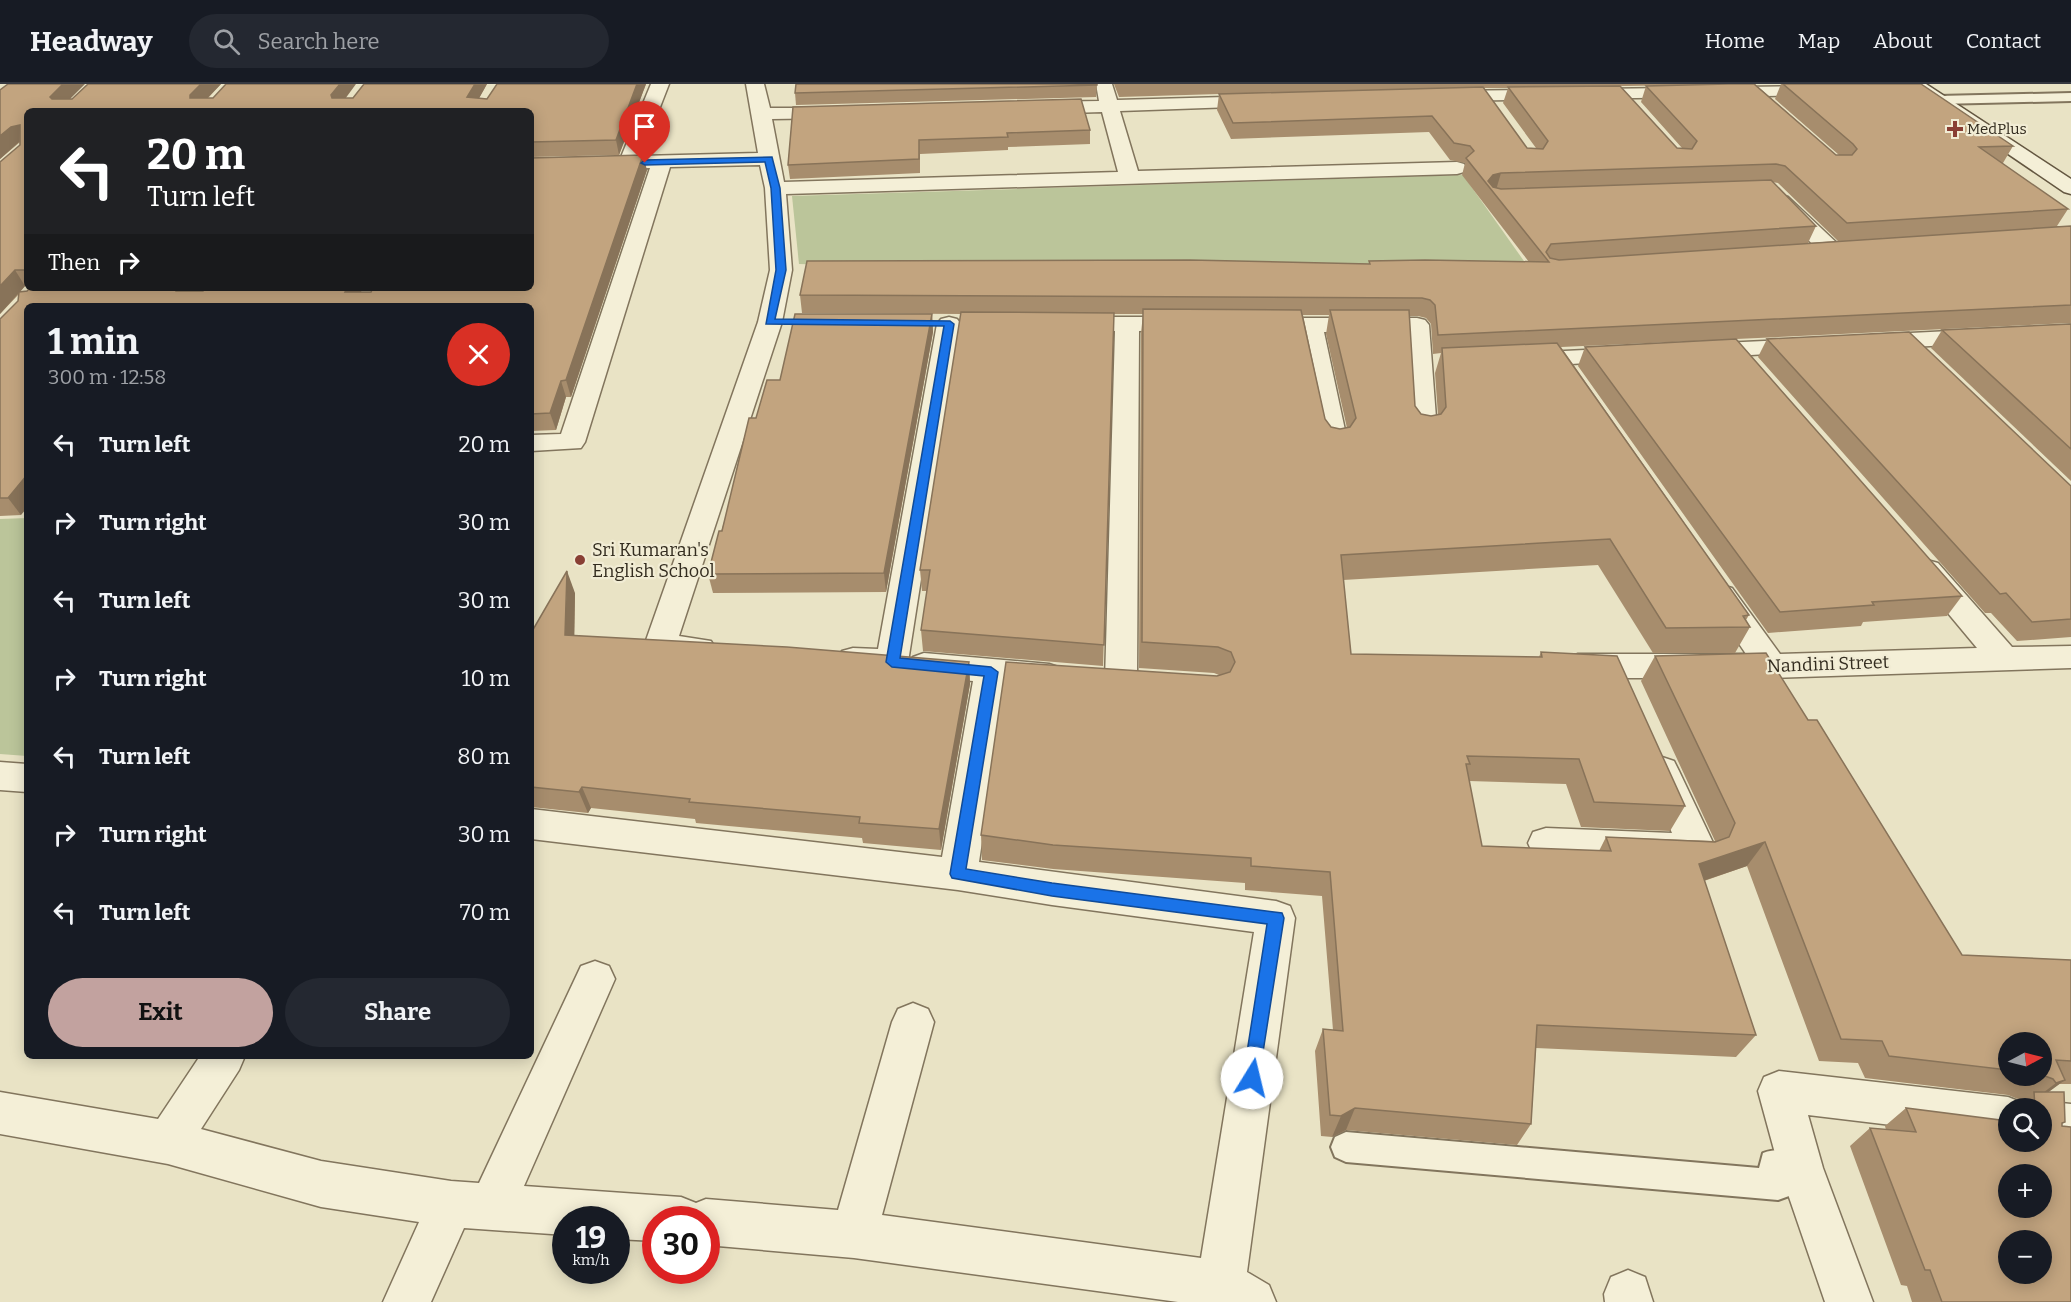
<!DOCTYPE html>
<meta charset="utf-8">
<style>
body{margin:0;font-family:Bitter,serif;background:#242831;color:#f1f3f6;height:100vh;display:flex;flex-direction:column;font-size:22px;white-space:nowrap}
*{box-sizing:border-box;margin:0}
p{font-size:20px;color:#9ea1a6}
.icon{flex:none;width:33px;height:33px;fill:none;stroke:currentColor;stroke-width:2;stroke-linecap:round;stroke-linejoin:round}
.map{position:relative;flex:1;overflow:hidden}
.details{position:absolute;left:24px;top:219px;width:510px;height:756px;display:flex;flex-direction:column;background:#171b24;border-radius:9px;box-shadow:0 3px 15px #0003}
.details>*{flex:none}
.top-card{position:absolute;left:24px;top:24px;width:510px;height:183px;border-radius:9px;box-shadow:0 3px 15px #0003;background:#202124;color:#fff;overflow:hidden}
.needle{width:39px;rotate:83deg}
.fabs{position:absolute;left:1998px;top:948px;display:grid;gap:12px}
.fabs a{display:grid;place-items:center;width:54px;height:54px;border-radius:50%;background:#171b24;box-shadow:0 3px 15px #0003;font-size:30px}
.speed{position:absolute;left:552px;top:1122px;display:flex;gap:12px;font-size:30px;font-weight:700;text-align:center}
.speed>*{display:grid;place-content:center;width:78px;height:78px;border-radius:50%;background:#171b24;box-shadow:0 3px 15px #0003;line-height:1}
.speed small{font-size:15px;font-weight:400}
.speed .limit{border:9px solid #d22;background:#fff;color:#111}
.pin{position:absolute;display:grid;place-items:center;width:51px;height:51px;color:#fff;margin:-62px -26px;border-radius:50% 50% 50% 0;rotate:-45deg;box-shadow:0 0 6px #0007}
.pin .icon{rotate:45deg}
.me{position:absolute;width:66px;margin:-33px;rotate:9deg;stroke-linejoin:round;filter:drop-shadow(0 0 4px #0008)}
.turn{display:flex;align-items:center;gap:21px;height:126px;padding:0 24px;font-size:27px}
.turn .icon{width:78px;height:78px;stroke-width:2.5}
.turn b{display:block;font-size:42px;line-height:51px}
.then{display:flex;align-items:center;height:57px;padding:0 24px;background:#0003;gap:12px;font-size:22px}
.round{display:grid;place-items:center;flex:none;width:63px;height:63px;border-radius:32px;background:#242831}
.overview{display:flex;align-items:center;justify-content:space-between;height:102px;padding:0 24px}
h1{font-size:36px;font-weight:700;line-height:45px}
.cta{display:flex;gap:12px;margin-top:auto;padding:12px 24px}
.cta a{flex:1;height:69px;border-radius:36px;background:#c2a29f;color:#111;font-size:24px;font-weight:700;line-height:69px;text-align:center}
.cta a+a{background:#242831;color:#f1f3f6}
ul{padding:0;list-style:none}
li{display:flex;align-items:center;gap:18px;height:78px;padding:0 24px}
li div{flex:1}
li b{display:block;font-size:22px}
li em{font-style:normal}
header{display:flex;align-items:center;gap:36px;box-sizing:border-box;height:84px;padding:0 30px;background:#171b24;border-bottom:2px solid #363941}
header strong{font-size:28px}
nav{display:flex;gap:33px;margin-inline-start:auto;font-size:21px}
.search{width:420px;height:54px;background:#242831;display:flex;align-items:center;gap:15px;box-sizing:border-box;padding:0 21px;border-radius:33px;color:#9ea1a6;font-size:22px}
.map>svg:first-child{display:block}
.green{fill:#bbc59a}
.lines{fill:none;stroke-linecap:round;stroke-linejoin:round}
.service-casing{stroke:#82755d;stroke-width:4}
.minor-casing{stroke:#82755d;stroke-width:3}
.secondary-casing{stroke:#635640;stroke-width:3}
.service{fill:#f4efd7;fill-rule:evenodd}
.minor{fill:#f4efd7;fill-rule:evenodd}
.secondary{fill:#f4efd7;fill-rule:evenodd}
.wall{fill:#a78d6d;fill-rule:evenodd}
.shaded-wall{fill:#887359}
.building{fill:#c2a47f;stroke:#887359;stroke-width:1.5;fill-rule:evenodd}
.route{fill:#1a73e8;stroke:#114b97;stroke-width:1.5}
.poi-dot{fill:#893f34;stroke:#f1ecd4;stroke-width:2}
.labels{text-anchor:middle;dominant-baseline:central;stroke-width:4.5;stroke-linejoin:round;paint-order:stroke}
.far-poi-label{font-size:15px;fill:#332c1f;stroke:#f1ecd4;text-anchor:start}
.poi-label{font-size:18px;fill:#332c1f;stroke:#f1ecd4;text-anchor:start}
.street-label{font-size:18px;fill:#332c1f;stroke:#f1ecd4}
</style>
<header>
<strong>Headway</strong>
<div class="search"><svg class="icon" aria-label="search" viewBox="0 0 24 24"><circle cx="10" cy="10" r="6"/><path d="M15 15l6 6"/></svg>Search here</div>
<nav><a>Home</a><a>Map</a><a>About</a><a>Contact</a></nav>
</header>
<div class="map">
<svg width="2071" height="1218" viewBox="0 0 2071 1218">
<rect width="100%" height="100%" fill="#e9e3c5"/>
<g class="green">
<polygon points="1463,91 1531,187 1291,194 799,180 792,112"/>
<polygon points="27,434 27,672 0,670 0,435"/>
</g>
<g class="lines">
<g class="service-casing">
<g id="service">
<polygon points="2071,9 2071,17 1938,20 1932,16 1938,12"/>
<path d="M1346,1048L1759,1084L1763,1069C1779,1063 1796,1067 1812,1073L1816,1084L1812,1095L1801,1099L1793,1098L1789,1112L1778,1116L1346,1078L1335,1073L1331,1063L1335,1053Z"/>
</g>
</g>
<g class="minor-casing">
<g id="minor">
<path d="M651,0H669L641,72L758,69L746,0H764L770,24H844L846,28L844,32L837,34L772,35L784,98L1118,88L1102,28L1038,30L1031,28L1029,24L1031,20L1038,18L1099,17L1096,0H1112L1117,16L1262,12L1268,13L1271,17L1268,21L1262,22L1120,27L1138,87L1457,78L1464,80L1467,84L1464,88L1457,90L786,110L792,186L782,238L679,552L711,557L716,565L711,573C692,579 668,576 649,570L644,562L758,238L770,186L765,104L760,81L670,83L585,358L581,364L531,367V351L561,350L650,84L531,87V75L621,73Z"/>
<polygon points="1823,2 1829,3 1832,7 1829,11 1446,17 1440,16 1437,12 1440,8 1446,7"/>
<polygon points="1781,111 1788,113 1839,161 1842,166 1839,171 1831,173 1823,171 1774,121 1771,117 1774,113"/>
<path d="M949,233L957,235L961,240L908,578L903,586C884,592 861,589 842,583L837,575L842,567L853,564L878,565L937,240L941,235Z"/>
<polygon points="1069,233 1185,233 1193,235 1197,240 1193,245 1139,247 1137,597 1133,605 1121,609 1109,605 1105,597 1115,247 1061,245 1057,240 1061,235"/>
<polygon points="1261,234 1417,234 1425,236 1429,241 1437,347 1433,353 1424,355 1415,353 1411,347 1405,248 1324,248 1348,360 1344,366 1335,368 1326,366 1322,360 1299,248 1253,246 1249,241 1253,236"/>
<polygon points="2071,241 2071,255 1871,265 1862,263 1859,258 1862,253 1871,251"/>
<polygon points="1808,255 1817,257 1820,262 1817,267 1701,274 1692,272 1689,267 1692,262 1701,260"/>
<polygon points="1625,264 1634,266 1637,271 1634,276 1524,283 1515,281 1512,276 1515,271 1524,269"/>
<polygon points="1927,476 1938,479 2012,563 2071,562 2071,584 1771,594 1578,594 1567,590 1562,582 1567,574 1578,570 1746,570 1706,511 1710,504 1721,501 1732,504 1780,570 1977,564 1912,486 1916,479"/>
<polygon points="924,569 1049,580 1061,584 1065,592 1061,600 1049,604 1005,600 979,778 1276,817 1290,822 1295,834 1247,1188 1269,1201 1276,1218 1178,1218 854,1174 706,1161 706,1136 656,1136 656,1157 616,1155 616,1136 566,1136 566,1151 464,1144 431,1218 383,1218 419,1138 321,1123 168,1080 0,1050 0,1008 158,1035 200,972 245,972 239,986 201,1045 321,1077 451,1097 479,1099 581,882 595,877 609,882 615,895 524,1102 681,1113 696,1119 706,1115 838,1126 892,938 898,925 913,919 928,925 934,938 882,1131 1201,1174 1254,848 1052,821 958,806 531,755 531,725 942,773 973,597 924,593 913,589 908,581 913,573"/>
<polygon points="1662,673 1674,677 1679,687 1716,765 1711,776 1698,780 1546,774 1533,770 1528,759 1533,748 1546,744 1672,749 1645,687 1650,677"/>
<polygon points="0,678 27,680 27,708 0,706"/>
<polygon points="1779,987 2008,1013 2023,1019 2026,1024 2008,1024 2008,1055 1808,1031 1823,1084 1873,1218 1825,1218 1779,1084 1758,1007 1764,993"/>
<polygon points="2042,1017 2071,1020 2071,1062 2038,1058 2042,1058 2042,1024 2026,1024"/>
<polygon points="1628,1186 1645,1193 1653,1218 1605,1218 1604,1210 1611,1193"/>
</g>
</g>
<g class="secondary-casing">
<polygon id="secondary" points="1905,0 1926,0 2071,95 2071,110 2064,108"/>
</g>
<use href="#service" class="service"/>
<use href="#minor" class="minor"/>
<use href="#secondary" class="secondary"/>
</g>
<g class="wall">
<polygon points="88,0 221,0 208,14 353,14 364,0 487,0 479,14 487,15 497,0 646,0 619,71 531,73 531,27 27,27 27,202 25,202 20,208 27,207 30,204 198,204 195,207 203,207 206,204 363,204 361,208 371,208 647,86 571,313 566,313 556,346 531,347 531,222 27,222 21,431 0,432 0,235 18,217 19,210 0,230 0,78 20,61 20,58 0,75 0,6 72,15"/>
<path d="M1114,0H1762H1755L1836,71H1839L1775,15L1781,0H1921L2013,62L2003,79H2001L2068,125L2057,142H2071V239L1736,255L1962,512L1947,532L1863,538L1861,542L1768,549L1578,282L1585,263L1717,256L1561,263L1749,531L1746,536L1750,543L1735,569H1653L1598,481L1343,496L1351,570L1539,573L1541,568L1685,722L1670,747L1581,743L1566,700L1469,697L1482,762L1599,767L1606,753L1715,757L1641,597L1655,572L1808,636L1962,871L2071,876V1000H2059L2048,1008L2065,1038L2062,1040L2071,1218H1912L1907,1202L1901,1201L1850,1062L1870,1044L1886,1046L1885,1042L1906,1024L2042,1058L2035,1024H2013L2023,1017L2008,1011L1865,994L1858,979L1819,977L1747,782L1704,797L1756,951L1736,973L1536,964L1531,1040L1517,1061L1346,1046L1332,1053L1321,1052L1315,967L1323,945L1333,946L1322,812L1245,806V799L1053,785L982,776L981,751L1219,591L1214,589L1139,584L1141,249L1143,230H1114L1103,582L923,567L921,546L927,507H922L920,486L961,230L802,229L800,211L1369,180V177L1529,178L1462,91L1465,79L1450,76L1429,48L1231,55L1217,26L1219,10L1119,13ZM1691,1L1646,2L1641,18L1682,64H1677L1561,3ZM1483,4H1508L1503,19L1536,64H1527ZM1772,98L1778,99L1838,157L2013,145L1808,159L1816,142ZM1303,231H1329L1326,250L1347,344L1340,345L1331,343L1325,335ZM1409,232H1418L1426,234L1431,240L1433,270L1441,269L1435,289L1438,331L1431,332L1421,330L1415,322ZM2008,958H2042V992H2008Z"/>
<polygon points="1097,1 1096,13 796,21 795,9"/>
<polygon points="793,23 1090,46 1090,60 1008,63 1008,66 920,70 920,89 790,95 788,81"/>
<polygon points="932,230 933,248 886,508 713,509 708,490 756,334 780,296"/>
<polygon points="2071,240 2071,397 1931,264 1942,246"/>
<polygon points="1767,255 2071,402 2071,553 2017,557 1991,529 1985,529 1758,273"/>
<polygon points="575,509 574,552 969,578 970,600 941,766 863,759 862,754 696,739 695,735 591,724 588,729 531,723 531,549"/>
</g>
<g class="shaded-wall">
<polygon points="63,0 85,0 58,27 50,13"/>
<polygon points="201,0 221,0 197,25 190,14 190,11"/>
<polygon points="340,0 356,0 337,26 332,14 331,11"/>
<polygon points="475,0 487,0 472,27 467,13"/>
<polygon points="637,0 646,0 619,71 616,56"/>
<polygon points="20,41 19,58 0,75 0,52 11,43"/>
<polygon points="643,71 647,86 571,313 566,296"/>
<polygon points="1501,89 1496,106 1488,97 1493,91"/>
<polygon points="15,186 25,202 0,230 0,202"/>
<polygon points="176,204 198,204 184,221 176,207"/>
<polygon points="347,204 363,204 353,222 345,208"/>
<polygon points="932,230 933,248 886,508 884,489"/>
<polygon points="561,297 566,313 556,346 550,329"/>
<polygon points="27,391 27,424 21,431 8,414"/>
<polygon points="567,487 575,509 574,573 565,551"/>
<polygon points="969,578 970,600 941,766 939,745"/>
<polygon points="582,703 591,724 588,729 579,708"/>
<polygon points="1765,758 1747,782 1682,804 1699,780"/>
<polygon points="2065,996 2035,1018 2035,1015 2056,999"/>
<polygon points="1355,1024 1346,1046 1332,1053 1341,1032"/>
</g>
<g class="building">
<polygon points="8,0 63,0 50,13 52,15 72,15 88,0 201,0 190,11 190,14 213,14 226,0 340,0 331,11 332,14 353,14 364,0 475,0 467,13 487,15 497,0 637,0 616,56 531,58 531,27 27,27 27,186 15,186 0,202 0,78 20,61 20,41 11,43 0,52 0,6"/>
<polygon points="796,0 1097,0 1097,1 795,9"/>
<polygon points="1728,0 1754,0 1836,71 1852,71 1857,65 1853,60 1783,0 1921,0 2013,62 1979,63 2068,125 1847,139 1785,82 1776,80 1501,89 1493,91 1488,97 1493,103 1501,105 1771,96 1816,142 1551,160 1546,168 1550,174 1559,176 2071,142 2071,221 1438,251 1435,221 1430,216 1422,214 800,211 807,177 1190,176 1370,180 1369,177 1425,176 1549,178 1466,74 1474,67 1470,62 1454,59 1432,32 1233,39 1219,10 1483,3 1527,64 1543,65 1548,57 1508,3 1620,2 1677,64 1692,65 1697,57 1646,2"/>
<polygon points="1081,15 1090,46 1007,49 1008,53 919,56 919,75 788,81 793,23"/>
<polygon points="643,71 566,296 561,297 550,329 531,330 531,222 27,222 27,391 8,414 0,414 0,235 18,217 19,208 27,207 30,204 176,204 176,207 203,207 206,204 347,204 345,208 371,208 373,204 531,204 531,74"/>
<polygon points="1143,225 1301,226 1325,335 1331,343 1340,345 1350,343 1356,334 1330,226 1409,226 1415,322 1421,330 1431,332 1441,330 1446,323 1442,264 1557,259 1749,531 1743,532 1750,543 1666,544 1610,455 1341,471 1351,570 1542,573 1541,568 1617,572 1685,722 1594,718 1579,675 1467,672 1470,680 1466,680 1482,762 1611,767 1606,753 1715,758 1729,753 1735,739 1655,572 1766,569 1808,636 1817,636 1962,871 2071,876 2071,977 2056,976 2065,996 2056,999 2053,995 2042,991 2042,958 2008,958 2008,986 1889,972 1882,957 1841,955 1765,758 1699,780 1756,951 1537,941 1531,1040 1355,1024 1341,1032 1330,1031 1323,945 1343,947 1330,788 1251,782 1251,774 1053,761 981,751 1006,578 1217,592 1230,588 1235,578 1231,568 1218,563 1142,558"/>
<polygon points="961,228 1114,229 1104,561 921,546 930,486 920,486"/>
<polygon points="795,230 932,230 884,489 708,490 719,447 722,447 749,334 756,334 767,296 780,296"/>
<polygon points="2071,240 2071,365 1942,246"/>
<polygon points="1909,248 2071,402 2071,535 2032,538 2006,509 2000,510 1767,255"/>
<polygon points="1736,255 1962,512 1872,518 1874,521 1780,528 1585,263"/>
<polygon points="567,487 565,551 787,563 969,578 939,745 859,739 860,733 689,718 690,715 582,703 579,708 531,703 531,549"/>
<path d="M2034,1008H2064L2065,1038L2062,1039V1042L2071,1043V1218H1942L1930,1186H1925L1870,1044L1916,1048L1906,1024L2008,1037V1058H2042V1024H2035ZM2008,1090H2042V1124H2008ZM2008,1156H2042V1190H2008Z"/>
</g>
<polygon class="route" points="772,73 780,104 786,186 775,235 950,237 954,240 900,574 991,583 998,588 966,785 1052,799 1282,829 1284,834 1258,1000 1252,1003 1246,1000 1243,994 1267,840 1052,812 952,794 950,790 984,592 892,583 886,578 944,242 766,240 776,186 771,104 765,78 645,81 641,79 645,76"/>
<g class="poi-dot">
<path d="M1952 36h6v6h6v6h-6v6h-6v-6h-6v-6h6z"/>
<circle cx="580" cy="476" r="6"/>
</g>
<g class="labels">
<g class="far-poi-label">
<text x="1967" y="45">MedPlus</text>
</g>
<g class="poi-label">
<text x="592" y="466">Sri Kumaran's<tspan x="592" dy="21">English School</tspan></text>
</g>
<g class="street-label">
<text transform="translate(1828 580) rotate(-2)">Nandini Street</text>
</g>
</g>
</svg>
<div class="fabs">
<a><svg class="needle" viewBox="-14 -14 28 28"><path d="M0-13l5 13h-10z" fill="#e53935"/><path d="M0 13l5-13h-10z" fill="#9ea1a6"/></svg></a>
<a><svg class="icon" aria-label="search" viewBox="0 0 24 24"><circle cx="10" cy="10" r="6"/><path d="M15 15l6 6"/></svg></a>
<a>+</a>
<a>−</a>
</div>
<div class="speed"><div>19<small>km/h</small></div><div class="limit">30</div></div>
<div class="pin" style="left:645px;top:79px;background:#d93025"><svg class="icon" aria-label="arrive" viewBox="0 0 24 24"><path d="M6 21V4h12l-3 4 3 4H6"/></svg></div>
<svg class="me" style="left:1252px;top:994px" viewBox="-20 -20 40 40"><circle r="19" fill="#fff"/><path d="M0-13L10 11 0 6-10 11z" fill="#1a73e8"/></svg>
<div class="top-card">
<div class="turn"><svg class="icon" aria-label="left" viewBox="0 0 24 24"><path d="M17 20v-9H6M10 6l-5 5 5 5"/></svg><div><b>20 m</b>Turn left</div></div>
<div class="then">Then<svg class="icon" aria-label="right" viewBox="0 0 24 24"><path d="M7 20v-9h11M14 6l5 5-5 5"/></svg></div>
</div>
<section class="details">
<div class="overview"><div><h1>1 min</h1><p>300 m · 12:58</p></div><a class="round" style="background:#d93025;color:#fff"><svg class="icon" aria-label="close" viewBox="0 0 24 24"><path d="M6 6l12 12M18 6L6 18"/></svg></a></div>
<ul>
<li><svg class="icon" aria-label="left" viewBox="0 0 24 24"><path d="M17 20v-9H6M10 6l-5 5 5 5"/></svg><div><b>Turn left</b></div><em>20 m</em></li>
<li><svg class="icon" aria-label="right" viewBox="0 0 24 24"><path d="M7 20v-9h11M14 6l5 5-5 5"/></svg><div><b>Turn right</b></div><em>30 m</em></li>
<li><svg class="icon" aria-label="left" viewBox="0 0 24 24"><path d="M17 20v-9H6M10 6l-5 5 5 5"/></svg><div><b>Turn left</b></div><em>30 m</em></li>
<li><svg class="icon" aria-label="right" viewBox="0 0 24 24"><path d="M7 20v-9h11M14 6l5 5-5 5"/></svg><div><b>Turn right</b></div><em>10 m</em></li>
<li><svg class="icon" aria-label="left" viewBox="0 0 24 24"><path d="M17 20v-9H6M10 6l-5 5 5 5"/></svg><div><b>Turn left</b></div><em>80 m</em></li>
<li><svg class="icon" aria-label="right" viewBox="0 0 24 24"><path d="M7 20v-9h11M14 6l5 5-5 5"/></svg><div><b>Turn right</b></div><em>30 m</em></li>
<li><svg class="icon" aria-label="left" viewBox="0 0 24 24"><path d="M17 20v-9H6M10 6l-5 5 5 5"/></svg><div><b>Turn left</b></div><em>70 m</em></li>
</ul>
<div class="cta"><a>Exit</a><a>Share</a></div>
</section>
</div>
